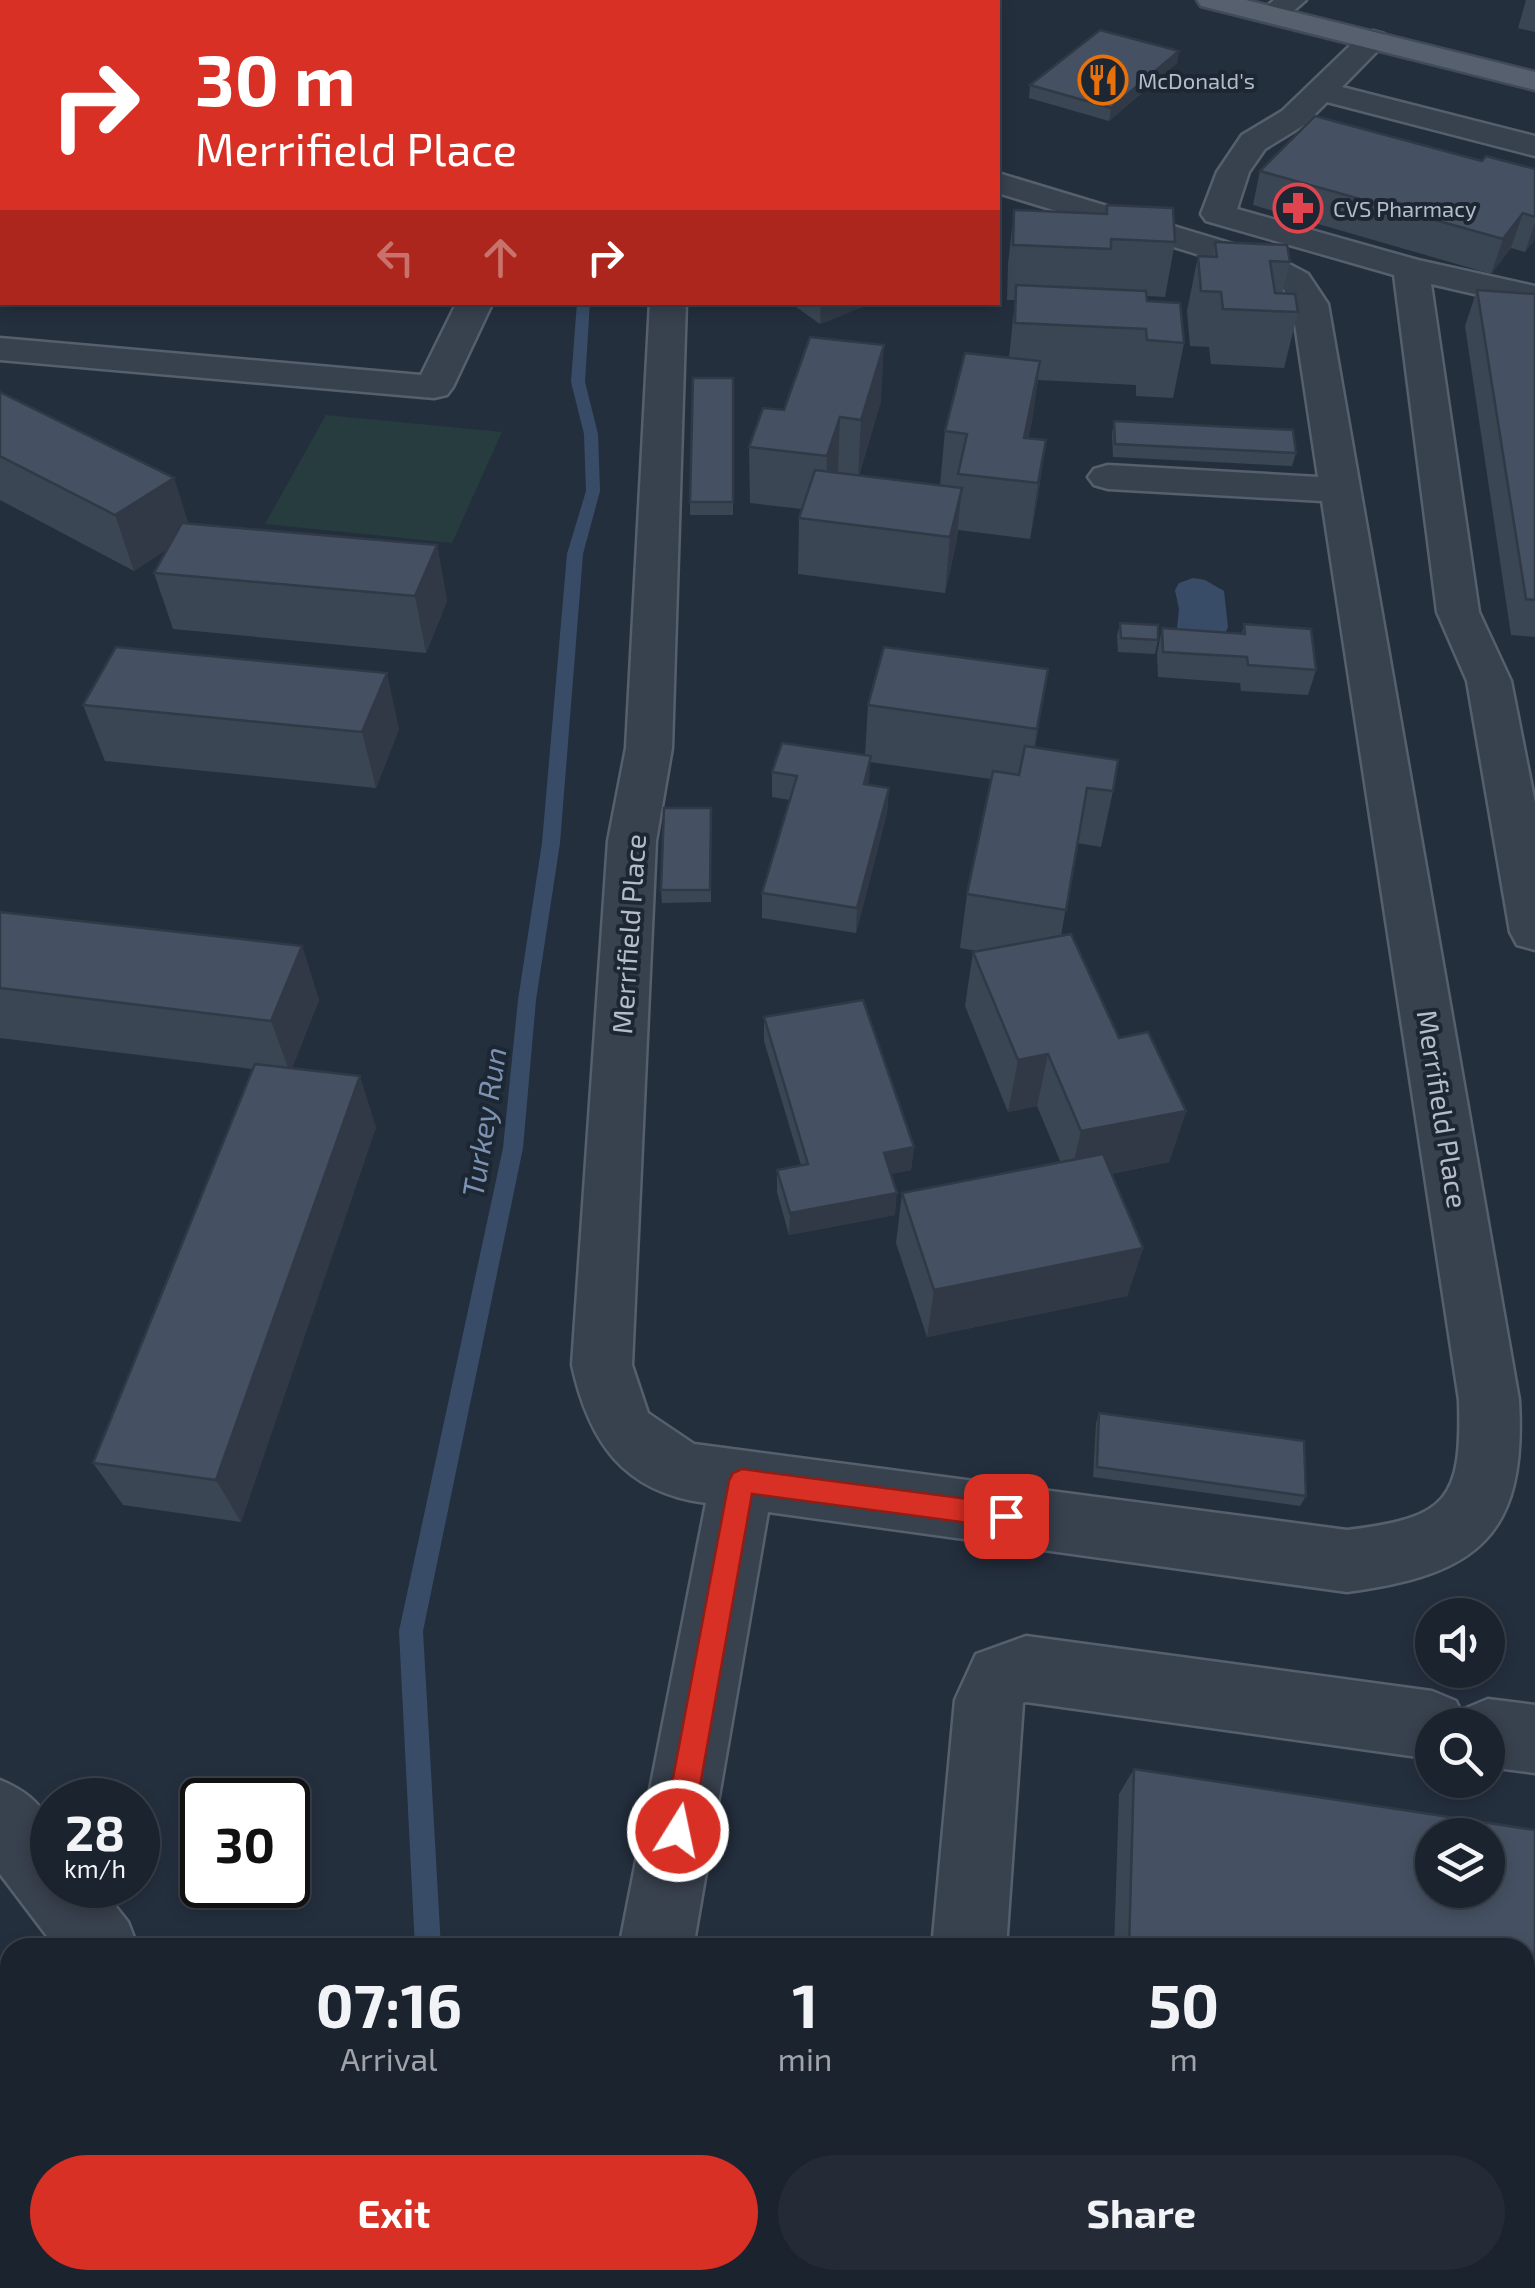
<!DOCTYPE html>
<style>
body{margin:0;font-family:"Exo 2",sans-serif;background:#242b36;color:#f1f3f6;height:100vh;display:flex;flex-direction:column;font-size:38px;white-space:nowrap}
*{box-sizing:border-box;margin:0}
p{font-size:32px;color:#a0a4aa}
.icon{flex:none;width:55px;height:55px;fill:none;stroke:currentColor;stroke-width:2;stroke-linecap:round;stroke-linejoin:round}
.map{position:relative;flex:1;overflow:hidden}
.details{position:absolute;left:0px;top:1938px;width:1535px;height:352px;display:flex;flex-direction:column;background:#1b232e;border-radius:30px 30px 0 0;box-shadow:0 5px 15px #0003,0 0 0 2px #39404a}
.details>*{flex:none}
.banner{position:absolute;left:0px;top:0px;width:1000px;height:305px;box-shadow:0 5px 15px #0003,0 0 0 2px #39404a;background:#d93025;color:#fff;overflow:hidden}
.tools{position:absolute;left:1415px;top:1598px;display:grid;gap:20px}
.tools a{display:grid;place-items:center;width:90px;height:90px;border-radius:50%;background:#1b232e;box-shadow:0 5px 15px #0003,0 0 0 2px #39404a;font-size:50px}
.speed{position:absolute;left:30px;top:1778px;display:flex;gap:20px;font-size:50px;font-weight:700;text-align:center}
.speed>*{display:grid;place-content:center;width:130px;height:130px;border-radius:50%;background:#1b232e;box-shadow:0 5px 15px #0003,0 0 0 2px #39404a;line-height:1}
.speed small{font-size:25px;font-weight:400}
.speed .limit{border:5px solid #111;border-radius:15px;background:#fff;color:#111}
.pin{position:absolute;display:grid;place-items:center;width:85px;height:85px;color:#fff;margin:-42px;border-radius:20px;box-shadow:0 5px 15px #0006}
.me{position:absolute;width:110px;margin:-55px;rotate:10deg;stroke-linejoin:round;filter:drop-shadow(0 0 8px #0008)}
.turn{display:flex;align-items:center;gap:35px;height:210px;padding:0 30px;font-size:45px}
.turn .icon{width:130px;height:130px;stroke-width:2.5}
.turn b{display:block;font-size:70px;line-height:85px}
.lanes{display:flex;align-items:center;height:95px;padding:0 30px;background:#0003;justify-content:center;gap:50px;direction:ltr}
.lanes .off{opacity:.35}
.eta{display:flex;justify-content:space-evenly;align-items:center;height:170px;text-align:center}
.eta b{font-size:60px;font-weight:700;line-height:70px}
.action{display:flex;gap:20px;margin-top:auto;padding:20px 30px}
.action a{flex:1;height:115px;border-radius:60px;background:#d93025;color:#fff;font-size:40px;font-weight:700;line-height:115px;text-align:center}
.action a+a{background:#242b36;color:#f1f3f6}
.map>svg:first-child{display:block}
.green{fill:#263c3f}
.water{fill:#394c67}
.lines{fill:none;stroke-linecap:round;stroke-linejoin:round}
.stream{fill:#394c67;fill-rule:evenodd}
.minor-casing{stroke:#565f6c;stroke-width:5}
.major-casing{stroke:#414a57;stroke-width:5}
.minor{fill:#38414e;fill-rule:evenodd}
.major{fill:#56606e;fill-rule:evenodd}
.wall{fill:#3b4654}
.shaded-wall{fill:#303945}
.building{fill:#455162;stroke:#303945;stroke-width:2.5;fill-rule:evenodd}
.route{fill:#d93025;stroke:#8d1f18;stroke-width:2.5}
.labels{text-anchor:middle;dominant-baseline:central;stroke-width:8;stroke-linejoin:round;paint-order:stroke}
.far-poi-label{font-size:22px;fill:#b4bcc9;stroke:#1d2633;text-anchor:start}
.street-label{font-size:28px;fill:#b4bcc9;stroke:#1d2633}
.water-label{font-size:30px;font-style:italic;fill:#7c92b1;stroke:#1d2633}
</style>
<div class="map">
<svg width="1535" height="2288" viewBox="0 0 1535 2288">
<rect width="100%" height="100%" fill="#242f3e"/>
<polygon class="green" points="326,415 502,432 452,543 265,524"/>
<polygon class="water" points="1193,578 1205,580 1224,591 1228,627 1223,637 1177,628 1179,609 1175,590 1179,583"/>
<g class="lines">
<g class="stream">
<rect x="632" y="0" width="10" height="2"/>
<polygon points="577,302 590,302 585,382 598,434 600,491 583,554 560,843 536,1000 523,1148 423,1631 441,1948 415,1948 399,1631 503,1148 518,1000 542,843 567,554 586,491 584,434 571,382"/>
</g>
<g class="minor-casing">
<g id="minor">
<polygon points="504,0 540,0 541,2 505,2"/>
<rect x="676" y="0" width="28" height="2"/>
<polygon points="1274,0 1306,0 1282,21 1262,21 1257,15"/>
<polygon points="1373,31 1384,34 1388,40 1342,87 1535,136 1535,156 1327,102 1304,125 1265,149 1249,172 1237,209 1418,260 1535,286 1535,308 1431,284 1479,612 1511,681 1535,803 1535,950 1517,945 1510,932 1467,681 1437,612 1394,275 1206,221 1201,214 1217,172 1242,135 1282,111 1362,34"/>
<path d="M998,173L1276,257L1308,274L1328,304L1519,1400C1527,1536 1477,1575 1347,1592L768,1512L693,1948H619L706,1503C623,1492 589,1442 572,1365L608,841L626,748L650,302H686L672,748L656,841L632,1365L648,1413L694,1444L1347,1530C1448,1518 1462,1500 1459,1400L1322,501L1108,489L1094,485L1088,477L1094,469L1108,465L1318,477L1292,304L1283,288L1252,271L998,193Z"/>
<polygon points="457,302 493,302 453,387 447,395 434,398 0,360 0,338 421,375"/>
<polygon points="1026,1636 1432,1691 1456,1701 1462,1714 1464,1709 1488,1699 1535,1705 1535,1773 1488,1767 1488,1725 1432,1725 1432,1759 1026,1702 1023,1703 1006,1948 932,1948 955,1700 976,1654"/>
<path d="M0,1780C57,1804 52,1831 52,1885H99L128,1922L138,1948H56L0,1874Z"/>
<polygon points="536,2280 633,2280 637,2288 539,2288"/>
<polygon points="904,2280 984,2280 985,2288 903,2288"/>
</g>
</g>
<g class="major-casing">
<polygon id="major" points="1197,0 1246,0 1535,72 1535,90 1201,6"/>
</g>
<use href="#minor" class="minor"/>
<use href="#major" class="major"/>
</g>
<g class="wall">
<polygon points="770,0 878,0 875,2 770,2"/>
<polygon points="1526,0 1535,0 1535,32 1518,28"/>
<polygon points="1179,51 1177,63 1109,121 1029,98 1030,85"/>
<rect x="0" y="57" width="2" height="226"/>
<polygon points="1482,161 1535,169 1535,239 1525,252 1511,248 1491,274 1253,205 1260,171"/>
<polygon points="1107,205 1175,242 1165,297 1147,296 1147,301 1184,343 1173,398 1136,396 1136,385 1038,380 1028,438 1046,440 1038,496 1030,539 958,530 956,544 945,593 798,574 799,518 802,509 750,503 749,447 784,410 881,401 859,475 940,485 945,431 1009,358 1015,300 1007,300 1008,264 1014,210 1105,214"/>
<polygon points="1215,242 1290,262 1282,294 1298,312 1284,368 1211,364 1209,347 1190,346 1187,311 1198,256 1212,257"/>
<polygon points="1477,290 1535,294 1535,637 1511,635 1465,326"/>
<polygon points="789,302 875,302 820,324"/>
<polygon points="733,378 733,515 690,515 690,502"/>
<polygon points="0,392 174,478 188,523 437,545 447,601 426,653 173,629 154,573 167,549 134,571 0,500"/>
<polygon points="1114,421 1296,453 1292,466 1113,457 1112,434"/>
<polygon points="1120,623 1158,640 1155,654 1118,652 1117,636"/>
<polygon points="1244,624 1316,670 1308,695 1241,691 1240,683 1158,677 1157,654 1162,628 1242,633"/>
<polygon points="1048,669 1035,748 1113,791 1101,847 1077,843 1061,936 1119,1038 1186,1111 1169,1162 1111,1174 1143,1248 1127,1296 927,1337 896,1243 902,1193 1061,1163 1037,1106 1008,1112 965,1006 973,952 977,951 960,948 967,894 991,779 870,762 868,784 889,788 887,813 856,933 762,918 762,893 790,800 772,797 772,772 865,755 868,705"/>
<polygon points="83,705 399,729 376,788 105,761"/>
<polygon points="711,808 711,902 662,903 661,890"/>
<polygon points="0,912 302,946 319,1000 292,1068 376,1127 241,1522 123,1505 93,1463 253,1069 0,1038"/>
<polygon points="764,1017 914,1147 911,1170 891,1174 895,1215 789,1235 777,1192 777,1170 801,1165 764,1041"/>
<polygon points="1099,1413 1306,1496 1300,1506 1093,1477 1096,1423"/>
<polygon points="1134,1769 1535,1830 1535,2117 1525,2115 1525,1948 1114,1948 1119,1794"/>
</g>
<g class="shaded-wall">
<polygon points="825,0 878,0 875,2 822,2"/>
<polygon points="1179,51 1177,63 1109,121 1111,108"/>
<polygon points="1523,213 1511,248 1491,274 1503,239"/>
<polygon points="1535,223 1535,239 1525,252"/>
<polygon points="821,302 875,302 820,324"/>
<polygon points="884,345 881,401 858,476 861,420"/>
<polygon points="1040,361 1033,417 1020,481 1024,438"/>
<polygon points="840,417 838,473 825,512 827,456"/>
<polygon points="1046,440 1038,496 1030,539 1038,483"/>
<polygon points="174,478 191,534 134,571 115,515"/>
<polygon points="962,488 956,544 945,593 950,537"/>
<polygon points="437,545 447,601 426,653 415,596"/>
<polygon points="1048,669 1039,725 1028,785 1037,729"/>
<polygon points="387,673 399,729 376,788 362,732"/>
<polygon points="871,756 869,781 862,809 864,784"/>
<polygon points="889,788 887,813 856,933 857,908"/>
<polygon points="302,946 319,1000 290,1073 271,1021"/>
<polygon points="1048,1054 1037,1106 1008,1112 1018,1060"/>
<polygon points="360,1076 376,1127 241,1522 216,1480"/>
<polygon points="1186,1111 1169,1162 1069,1182 1081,1131"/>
<polygon points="914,1147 911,1170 882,1176 884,1153"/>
<polygon points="897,1193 895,1215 789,1235 790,1213"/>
<polygon points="1143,1248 1127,1296 927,1337 934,1290"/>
</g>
<g class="building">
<polygon points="790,0 825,0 822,2 800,2"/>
<polygon points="1100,30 1179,51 1111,108 1030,85"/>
<rect x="0" y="57" width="2" height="192"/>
<polygon points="1315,116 1482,161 1486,156 1535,169 1535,217 1523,213 1503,239 1260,171"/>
<polygon points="1107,205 1173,208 1175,242 1111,239 1111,249 1013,245 1014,210 1107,214"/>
<polygon points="1215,242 1287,245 1290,262 1270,261 1275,293 1295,294 1298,312 1223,309 1221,292 1201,291 1198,256 1217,257"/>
<polygon points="1016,285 1146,291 1147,301 1180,303 1184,343 1147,340 1146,329 1015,323"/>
<polygon points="1477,290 1535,294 1535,600 1526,599"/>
<polygon points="810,337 884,345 861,420 840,417 827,456 749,447 763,408 784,410"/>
<polygon points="965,353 1040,361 1024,438 1046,440 1038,483 958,474 967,434 945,431"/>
<polygon points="693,378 733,378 733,502 690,502"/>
<polygon points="0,392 174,478 115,515 0,456"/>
<polygon points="1114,421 1293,430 1296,453 1115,444"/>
<polygon points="815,470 962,488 950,537 799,518"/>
<polygon points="182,523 437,545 415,596 154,573"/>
<polygon points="1120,623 1158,625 1158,640 1121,638"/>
<polygon points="1244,624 1311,629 1316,670 1248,665 1247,657 1163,652 1162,628 1245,634"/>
<polygon points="116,647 387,673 362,732 83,705"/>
<polygon points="884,647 1048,669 1037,729 868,705"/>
<polygon points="782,743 871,756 864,784 889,788 857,908 762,893 797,776 772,772"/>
<polygon points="1025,746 1118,760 1113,791 1087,788 1066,910 967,894 993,771 1019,775"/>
<polygon points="664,808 711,808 710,890 661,890"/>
<polygon points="0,912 302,946 271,1021 0,988"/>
<polygon points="1071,934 1119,1038 1148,1032 1186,1111 1081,1131 1048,1054 1018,1060 973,952"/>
<polygon points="863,1000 914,1147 884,1153 897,1193 790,1213 777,1170 808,1164 764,1017"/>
<polygon points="255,1064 360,1076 216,1480 93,1463"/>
<polygon points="1103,1154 1143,1248 934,1290 902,1193"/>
<polygon points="1099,1413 1304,1441 1306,1496 1097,1467"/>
<path d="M1134,1769L1535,1830V2097L1525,2095V1948H1129ZM1432,1835H1488V1890H1432Z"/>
<polygon points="0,2275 10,2276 10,2280 38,2280 89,2287 89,2288 0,2288"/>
</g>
<polygon class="route" points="742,1469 1006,1504 1016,1507 1020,1516 1016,1525 1006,1528 752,1494 692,1831 688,1841 678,1845 667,1841 663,1831 729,1481 733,1473"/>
<defs>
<g id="restaurant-ring" transform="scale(2.5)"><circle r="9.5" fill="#1d2633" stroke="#e8710a" stroke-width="1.5"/><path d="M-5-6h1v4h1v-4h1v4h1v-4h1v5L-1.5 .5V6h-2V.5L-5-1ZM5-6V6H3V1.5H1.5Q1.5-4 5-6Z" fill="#e8710a"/></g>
<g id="pharmacy-ring" transform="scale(2.5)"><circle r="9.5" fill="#1d2633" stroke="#e0444e" stroke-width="1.5"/><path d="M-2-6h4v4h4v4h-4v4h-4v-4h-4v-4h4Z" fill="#e0444e"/></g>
</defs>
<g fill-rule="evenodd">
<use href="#restaurant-ring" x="1103" y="80"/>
<use href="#pharmacy-ring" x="1298" y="208"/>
</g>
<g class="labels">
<g class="far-poi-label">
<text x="1138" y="80">McDonald's</text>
<text x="1333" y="208">CVS Pharmacy</text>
</g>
<g class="street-label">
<text transform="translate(628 934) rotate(-86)">Merrifield Place</text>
<text transform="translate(1443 1109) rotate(81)">Merrifield Place</text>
</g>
<g class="water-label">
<text transform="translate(483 1122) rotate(-81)">Turkey Run</text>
</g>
</g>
</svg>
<div class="tools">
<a><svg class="icon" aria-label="sound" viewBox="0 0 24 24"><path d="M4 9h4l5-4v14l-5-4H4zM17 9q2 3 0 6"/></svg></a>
<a><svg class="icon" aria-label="search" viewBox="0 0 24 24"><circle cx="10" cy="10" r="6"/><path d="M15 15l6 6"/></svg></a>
<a><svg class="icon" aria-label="layers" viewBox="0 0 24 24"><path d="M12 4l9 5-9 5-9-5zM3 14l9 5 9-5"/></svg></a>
</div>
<div class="speed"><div>28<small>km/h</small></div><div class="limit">30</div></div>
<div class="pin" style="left:1006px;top:1516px;background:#d93025"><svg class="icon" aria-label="arrive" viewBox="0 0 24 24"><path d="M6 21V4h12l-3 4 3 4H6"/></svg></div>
<svg class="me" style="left:678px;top:1831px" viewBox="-20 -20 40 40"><circle r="17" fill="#d93025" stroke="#fff" stroke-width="3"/><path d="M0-11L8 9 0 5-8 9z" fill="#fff"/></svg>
<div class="banner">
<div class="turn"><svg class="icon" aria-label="right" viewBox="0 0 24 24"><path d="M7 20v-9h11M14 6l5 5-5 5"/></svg><div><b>30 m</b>Merrifield Place</div></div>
<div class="lanes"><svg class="icon off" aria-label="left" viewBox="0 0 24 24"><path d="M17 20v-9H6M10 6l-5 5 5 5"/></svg><svg class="icon off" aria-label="ahead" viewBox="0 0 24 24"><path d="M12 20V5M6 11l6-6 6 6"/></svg><svg class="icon" aria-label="right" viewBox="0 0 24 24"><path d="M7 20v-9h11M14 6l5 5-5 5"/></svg></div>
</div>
<section class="details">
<div class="eta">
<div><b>07:16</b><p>Arrival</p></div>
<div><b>1</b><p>min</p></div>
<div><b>50</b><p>m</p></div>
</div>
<div class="action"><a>Exit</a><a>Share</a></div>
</section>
</div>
